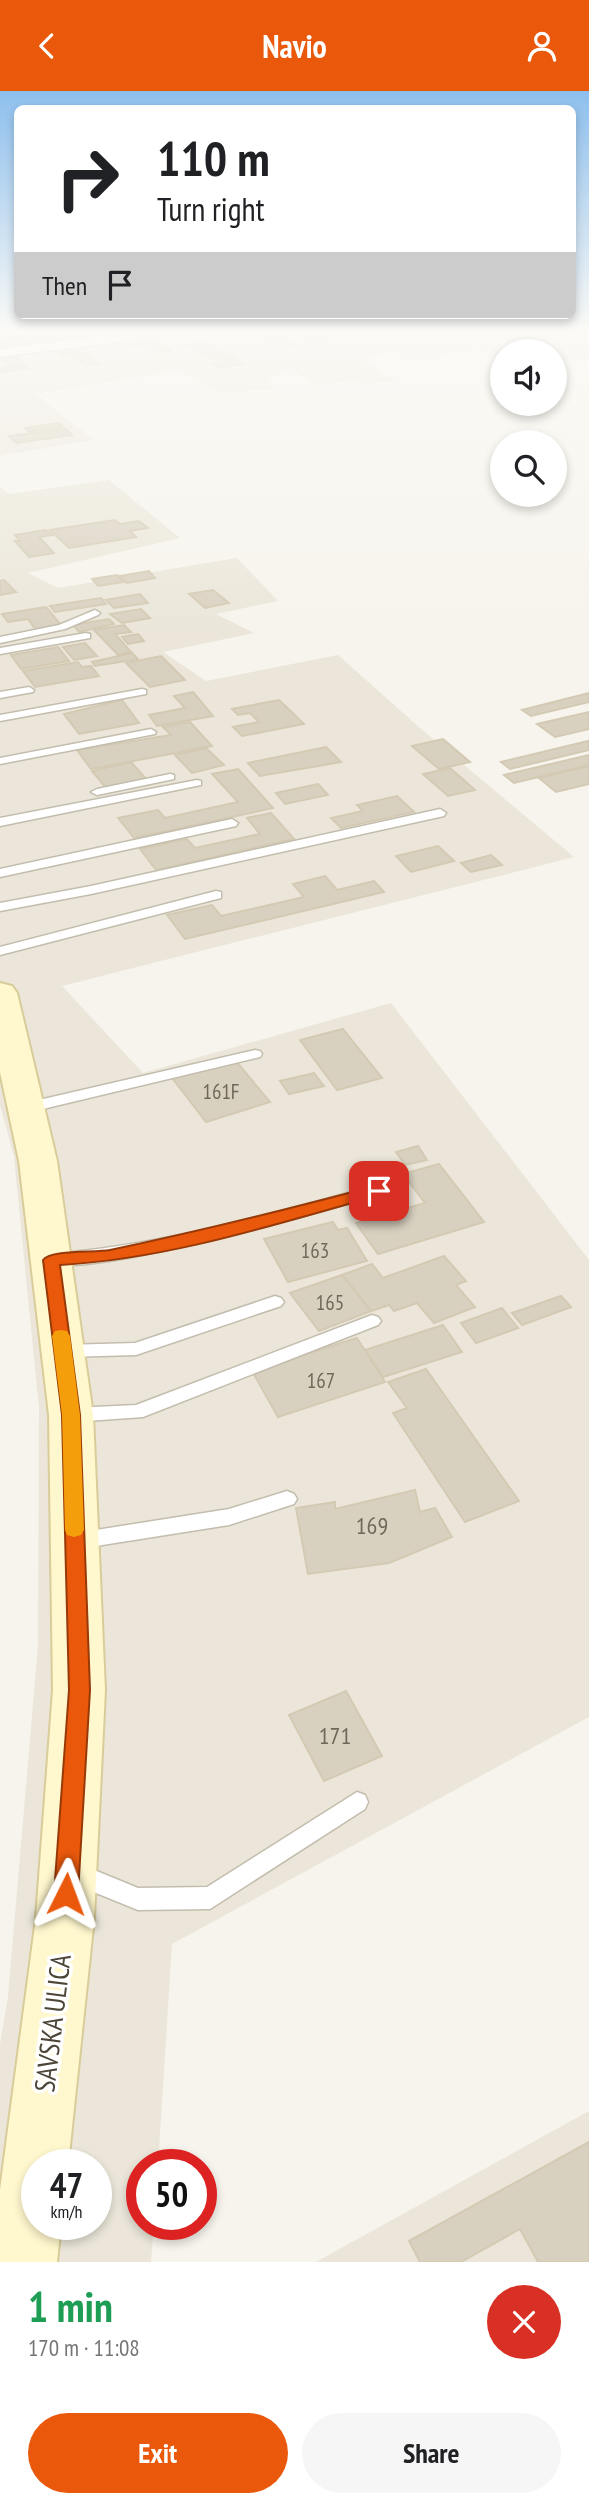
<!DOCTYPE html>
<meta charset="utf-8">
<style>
body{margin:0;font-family:"PT Sans Narrow",sans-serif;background:#f6f6f6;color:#202124;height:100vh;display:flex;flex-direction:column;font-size:26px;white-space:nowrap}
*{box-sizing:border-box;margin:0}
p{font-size:23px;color:#757577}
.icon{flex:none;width:38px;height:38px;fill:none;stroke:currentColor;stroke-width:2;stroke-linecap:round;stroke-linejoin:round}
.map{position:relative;height:2171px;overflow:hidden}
.side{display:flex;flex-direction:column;background:#fff;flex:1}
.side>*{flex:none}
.top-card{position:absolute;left:14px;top:14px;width:562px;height:214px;border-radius:10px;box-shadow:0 4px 10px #0003;background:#fff;color:#202124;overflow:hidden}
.tools{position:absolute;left:490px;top:248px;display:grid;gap:14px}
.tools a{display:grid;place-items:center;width:77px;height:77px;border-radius:50%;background:#fff;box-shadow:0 4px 10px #0003;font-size:35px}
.speed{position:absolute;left:21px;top:2058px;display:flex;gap:14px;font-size:35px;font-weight:700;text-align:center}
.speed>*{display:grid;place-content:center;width:91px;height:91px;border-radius:50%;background:#fff;box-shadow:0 4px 10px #0003;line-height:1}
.speed small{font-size:18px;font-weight:400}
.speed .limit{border:10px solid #d22;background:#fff;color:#111}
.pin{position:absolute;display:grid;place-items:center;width:60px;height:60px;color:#fff;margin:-30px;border-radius:14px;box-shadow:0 4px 10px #0006}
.me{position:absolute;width:77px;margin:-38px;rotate:3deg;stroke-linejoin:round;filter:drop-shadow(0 0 5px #0008)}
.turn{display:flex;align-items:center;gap:24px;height:147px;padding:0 28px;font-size:32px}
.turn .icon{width:91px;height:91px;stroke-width:2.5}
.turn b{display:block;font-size:49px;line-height:60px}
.then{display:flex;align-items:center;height:66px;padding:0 28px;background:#0003;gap:14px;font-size:26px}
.round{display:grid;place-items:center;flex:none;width:74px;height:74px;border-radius:37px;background:#f6f6f6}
.head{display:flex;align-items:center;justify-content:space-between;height:119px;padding:0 28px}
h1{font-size:42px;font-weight:700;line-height:52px;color:#1e9e55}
.action{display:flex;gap:14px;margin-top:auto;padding:14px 28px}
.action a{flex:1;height:80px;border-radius:42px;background:#ea580c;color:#fff;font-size:28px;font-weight:700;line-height:80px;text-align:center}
.action a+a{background:#f6f6f6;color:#202124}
header{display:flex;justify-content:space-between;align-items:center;height:91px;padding:0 28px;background:#ea580c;color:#fff;font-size:32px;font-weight:700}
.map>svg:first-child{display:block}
.residential{fill:#ebe6d9;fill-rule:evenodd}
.building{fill:#d9d1c0;stroke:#d4cab3;stroke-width:2}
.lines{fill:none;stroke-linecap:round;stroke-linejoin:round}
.lane-casing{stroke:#c3bdad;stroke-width:3}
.street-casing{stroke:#c3bdad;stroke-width:3}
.secondary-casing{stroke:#d8cc9a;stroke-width:4}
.lane{fill:#fff;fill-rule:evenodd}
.street{fill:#fff;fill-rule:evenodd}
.secondary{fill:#fff7cd;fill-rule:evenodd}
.route{fill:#ea580c;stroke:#983908;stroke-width:2}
.slow{fill:#f59e0b}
.labels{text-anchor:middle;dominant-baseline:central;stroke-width:7;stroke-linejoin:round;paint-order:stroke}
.number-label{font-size:21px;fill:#6f685a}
.near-number-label{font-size:24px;fill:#6f685a}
.near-street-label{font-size:28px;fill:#4c4538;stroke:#fff}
</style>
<header><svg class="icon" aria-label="back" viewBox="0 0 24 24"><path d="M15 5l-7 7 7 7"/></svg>Navio<svg class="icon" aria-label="person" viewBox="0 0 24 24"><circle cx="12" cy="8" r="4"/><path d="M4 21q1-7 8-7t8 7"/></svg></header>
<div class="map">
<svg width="589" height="2171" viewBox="0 0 589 2171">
<rect width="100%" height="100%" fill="#f6f4ec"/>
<g class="residential">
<polygon points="0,239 589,239 589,266 555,271 555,261 502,261 502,270 477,259 414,270 394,261 362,268 395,290 363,293 356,289 315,294 291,277 268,288 274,298 220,302 179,279 36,303 94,349 0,365"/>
<path d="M109,389L180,447L28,482L58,497L237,467L278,510L216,523L254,542L163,561L206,590L338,564L420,637L574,766L62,895L143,982L391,912L589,1169V1626L172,1853L158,2074H142V2133H154L151,2171H0V1953L8,1906L38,1554L39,1317L14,1066L0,1014V396L9,403ZM37,2074H96V2133H37Z"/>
<polygon points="589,2020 589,2171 316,2171"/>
</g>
<g class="building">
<polygon points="245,239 272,239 277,242 255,245"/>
<polygon points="284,239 313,239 332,250 315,253 294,239"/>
<polygon points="419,239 438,239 442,241 405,246 397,242"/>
<polygon points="67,240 74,247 40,250 33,244"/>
<polygon points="279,244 298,255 276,258 269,253 275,252 265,246"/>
<polygon points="24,245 32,252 0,255 0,248"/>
<polygon points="157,249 171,260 156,261 148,255 131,257 125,252"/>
<polygon points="208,251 244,273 218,277 212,273 221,272 185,254"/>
<polygon points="84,258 88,262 64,265 59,261"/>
<polygon points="88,262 100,273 85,275 73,264"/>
<polygon points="17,265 24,272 7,274 0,267"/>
<polygon points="25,274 29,277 0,281 0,277"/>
<polygon points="59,332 63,336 29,341 25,337"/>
<polygon points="66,338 72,344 16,352 9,345"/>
<polygon points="115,429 120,433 139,430 148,437 130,440 136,446 69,457 50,439"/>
<polygon points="46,439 52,444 39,446 54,462 29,466 15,450 20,450 15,444"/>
<polygon points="149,480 155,487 127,492 120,485"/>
<polygon points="117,484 123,491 98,495 92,488"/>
<polygon points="4,489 16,501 0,504 0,490"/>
<polygon points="213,499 229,512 205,517 189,503"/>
<polygon points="140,503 148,512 114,517 106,509"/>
<polygon points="101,507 106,513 55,521 50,515"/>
<polygon points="46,516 61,534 35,538 28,528 8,531 2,523"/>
<polygon points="141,518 150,527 122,532 110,523"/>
<polygon points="109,528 114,533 79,541 73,534"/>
<polygon points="124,534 131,541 115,543 131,561 118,564 94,539"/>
<polygon points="138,543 144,550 128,553 122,546"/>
<polygon points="85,552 97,565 74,569 63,556"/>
<polygon points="58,556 69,570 21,578 11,564"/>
<polygon points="132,562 138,568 95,575 92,571"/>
<polygon points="161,565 185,589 150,596 126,572"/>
<polygon points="78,571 82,576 91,575 99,585 35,596 23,580"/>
<polygon points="193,601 213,625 157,635 149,624 185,617 174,605"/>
<polygon points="589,602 589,611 531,625 522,619"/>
<polygon points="122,609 139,632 79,643 64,623"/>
<polygon points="279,609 304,633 242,645 233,636 259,631 250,622 238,624 232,618"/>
<polygon points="589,621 589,638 555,646 537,633"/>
<polygon points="190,631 212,655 91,678 77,659 171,644 163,636"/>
<polygon points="443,648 470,671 439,678 412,655"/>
<polygon points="588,650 589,659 510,678 501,671"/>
<polygon points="326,656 341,671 260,685 248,672"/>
<polygon points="206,657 224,674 192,682 175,664"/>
<polygon points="589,664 589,674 514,692 504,684"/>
<polygon points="131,671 148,690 107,698 92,680"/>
<polygon points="589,675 589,693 556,701 539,687"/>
<polygon points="450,677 475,699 448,705 423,683"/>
<polygon points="238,678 273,717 134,747 118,727 158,719 165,727 238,711 212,683"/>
<polygon points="318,693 328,704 285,713 276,702"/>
<polygon points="397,705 414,721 341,737 331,727 363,720 357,714"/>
<polygon points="271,722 294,748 156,779 140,758 187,748 195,757 260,743 247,727"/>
<polygon points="438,755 454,770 411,781 396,765"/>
<polygon points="491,764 502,774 471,781 461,772"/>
<polygon points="325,785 337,799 374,790 384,801 185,848 167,824 212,814 221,825 304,806 293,793"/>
<polygon points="343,938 382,987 337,999 300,949"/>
<polygon points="236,970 270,1011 206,1031 173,988"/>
<polygon points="314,982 324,995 289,1003 280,990"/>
<polygon points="418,1055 427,1069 405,1074 396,1061"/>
<polygon points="439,1073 484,1131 378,1163 356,1132 425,1112 403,1083"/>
<polygon points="333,1131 338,1139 347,1137 367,1170 288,1191 264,1148"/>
<polygon points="444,1165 466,1190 456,1194 475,1216 434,1232 417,1212 394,1220 389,1214 371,1220 342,1184 372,1173 383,1187"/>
<polygon points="342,1184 371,1220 319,1240 290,1202"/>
<polygon points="561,1205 571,1216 522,1234 512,1222"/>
<polygon points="502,1217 518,1237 476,1252 461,1232"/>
<polygon points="443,1234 462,1261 383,1286 365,1259"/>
<polygon points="357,1247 385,1291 278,1326 252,1280"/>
<polygon points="426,1278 519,1410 465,1431 393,1322 407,1317 388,1291"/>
<polygon points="415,1399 420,1421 435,1417 452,1446 389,1472 308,1483 296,1417 335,1411 335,1418"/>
<polygon points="346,1600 382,1665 324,1690 289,1624"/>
<polygon points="589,2051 589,2171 538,2171 520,2138 461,2171 420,2171 409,2150"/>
</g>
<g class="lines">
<g class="lane-casing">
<g id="lane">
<polygon points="95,519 100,522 98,524 65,538 0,552 0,546 59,534"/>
<polygon points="86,542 90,543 90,547 0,563 0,557"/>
<polygon points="29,596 34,599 33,601 0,607 0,601"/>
<polygon points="142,598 146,599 146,603 0,630 0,624"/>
<polygon points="151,638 156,641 155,643 0,673 0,667"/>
<polygon points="170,683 174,684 174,688 97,704 91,701 97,698"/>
<polygon points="197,689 201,690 201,694 0,735 0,727"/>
<polygon points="440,718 446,722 444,725 91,803 0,820 0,812 91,795"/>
<polygon points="232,728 238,732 236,735 0,786 0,778"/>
<polygon points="216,800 221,801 221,807 0,864 0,856"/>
<polygon points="255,959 260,960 262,963 260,966 26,1022 18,1017 26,1012"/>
<path d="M378,1094L386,1099L384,1103C342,1114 62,1196 43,1169L51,1163C164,1154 269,1123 378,1094Z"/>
<polygon points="275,1205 281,1207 284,1211 281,1215 136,1264 65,1266 59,1264 56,1260 59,1256 65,1254 135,1252"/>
<polygon points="372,1224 378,1226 381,1230 378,1234 143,1326 73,1331 67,1329 64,1324 67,1319 73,1317 136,1314"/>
<polygon points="287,1400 294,1403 297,1408 294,1413 229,1434 77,1458 70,1456 67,1450 70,1444 77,1442 229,1418"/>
<polygon points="357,1701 365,1704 368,1711 365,1718 210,1818 138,1819 69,1791 65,1783 69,1775 77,1772 138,1797 207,1796"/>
</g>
</g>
<g class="street-casing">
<polygon id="street" points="150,239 187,239 180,243 0,266 0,258"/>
</g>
<g class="secondary-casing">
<polygon id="secondary" points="0,892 12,895 17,902 57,1070 93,1324 105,1599 94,1827 68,2074 37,2074 37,2133 61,2133 57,2171 0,2171 0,2099 36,1827 53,1599 49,1324 19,1070 0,981"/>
</g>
<use href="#lane" class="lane"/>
<use href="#street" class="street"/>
<use href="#secondary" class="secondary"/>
</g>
<linearGradient id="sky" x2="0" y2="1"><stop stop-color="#8dbfed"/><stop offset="0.44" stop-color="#fbfaf6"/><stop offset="1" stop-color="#fbfaf6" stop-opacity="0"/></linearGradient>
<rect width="589" height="543" fill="url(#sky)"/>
<path class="route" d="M379,1094L384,1096L387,1100L384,1103C279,1132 170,1168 60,1174L80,1324L90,1599L78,1803L75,1811L66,1814L58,1811L54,1803L69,1599L62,1324L43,1169C51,1158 95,1162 110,1159C201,1140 289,1118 379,1094Z"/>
<polygon class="slow" points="61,1239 67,1240 70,1245 80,1324 84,1439 81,1444 74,1446 67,1444 65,1439 62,1324 52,1245 55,1240"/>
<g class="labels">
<g class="number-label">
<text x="221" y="1000">161F</text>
<text x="315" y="1159">163</text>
<text x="330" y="1211">165</text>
<text x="321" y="1289">167</text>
</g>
<g class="near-number-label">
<text x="372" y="1434">169</text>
<text x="335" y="1644">171</text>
</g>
<g class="near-street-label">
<text transform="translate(52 1932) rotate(-83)">SAVSKA ULICA</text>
</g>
</g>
</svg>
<div class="tools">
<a><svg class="icon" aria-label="sound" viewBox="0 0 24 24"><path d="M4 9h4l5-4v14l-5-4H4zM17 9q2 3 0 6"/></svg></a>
<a><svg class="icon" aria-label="search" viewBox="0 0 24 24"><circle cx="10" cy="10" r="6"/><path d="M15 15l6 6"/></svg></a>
</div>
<div class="speed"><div>47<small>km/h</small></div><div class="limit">50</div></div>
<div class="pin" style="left:379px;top:1100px;background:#d93025"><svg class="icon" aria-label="arrive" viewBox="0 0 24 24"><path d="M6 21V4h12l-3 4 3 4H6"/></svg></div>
<svg class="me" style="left:66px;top:1803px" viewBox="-20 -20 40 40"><path d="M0-17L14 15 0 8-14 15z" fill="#ea580c" stroke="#fff" stroke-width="4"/></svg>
<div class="top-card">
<div class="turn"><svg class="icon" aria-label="right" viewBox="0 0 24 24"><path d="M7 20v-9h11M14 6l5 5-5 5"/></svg><div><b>110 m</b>Turn right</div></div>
<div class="then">Then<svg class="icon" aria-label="arrive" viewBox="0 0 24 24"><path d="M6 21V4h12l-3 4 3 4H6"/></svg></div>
</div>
</div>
<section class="side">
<div class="head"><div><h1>1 min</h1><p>170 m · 11:08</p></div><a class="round" style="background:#d93025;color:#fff"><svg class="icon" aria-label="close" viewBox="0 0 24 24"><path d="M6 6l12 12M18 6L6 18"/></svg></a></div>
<div class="action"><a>Exit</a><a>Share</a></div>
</section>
